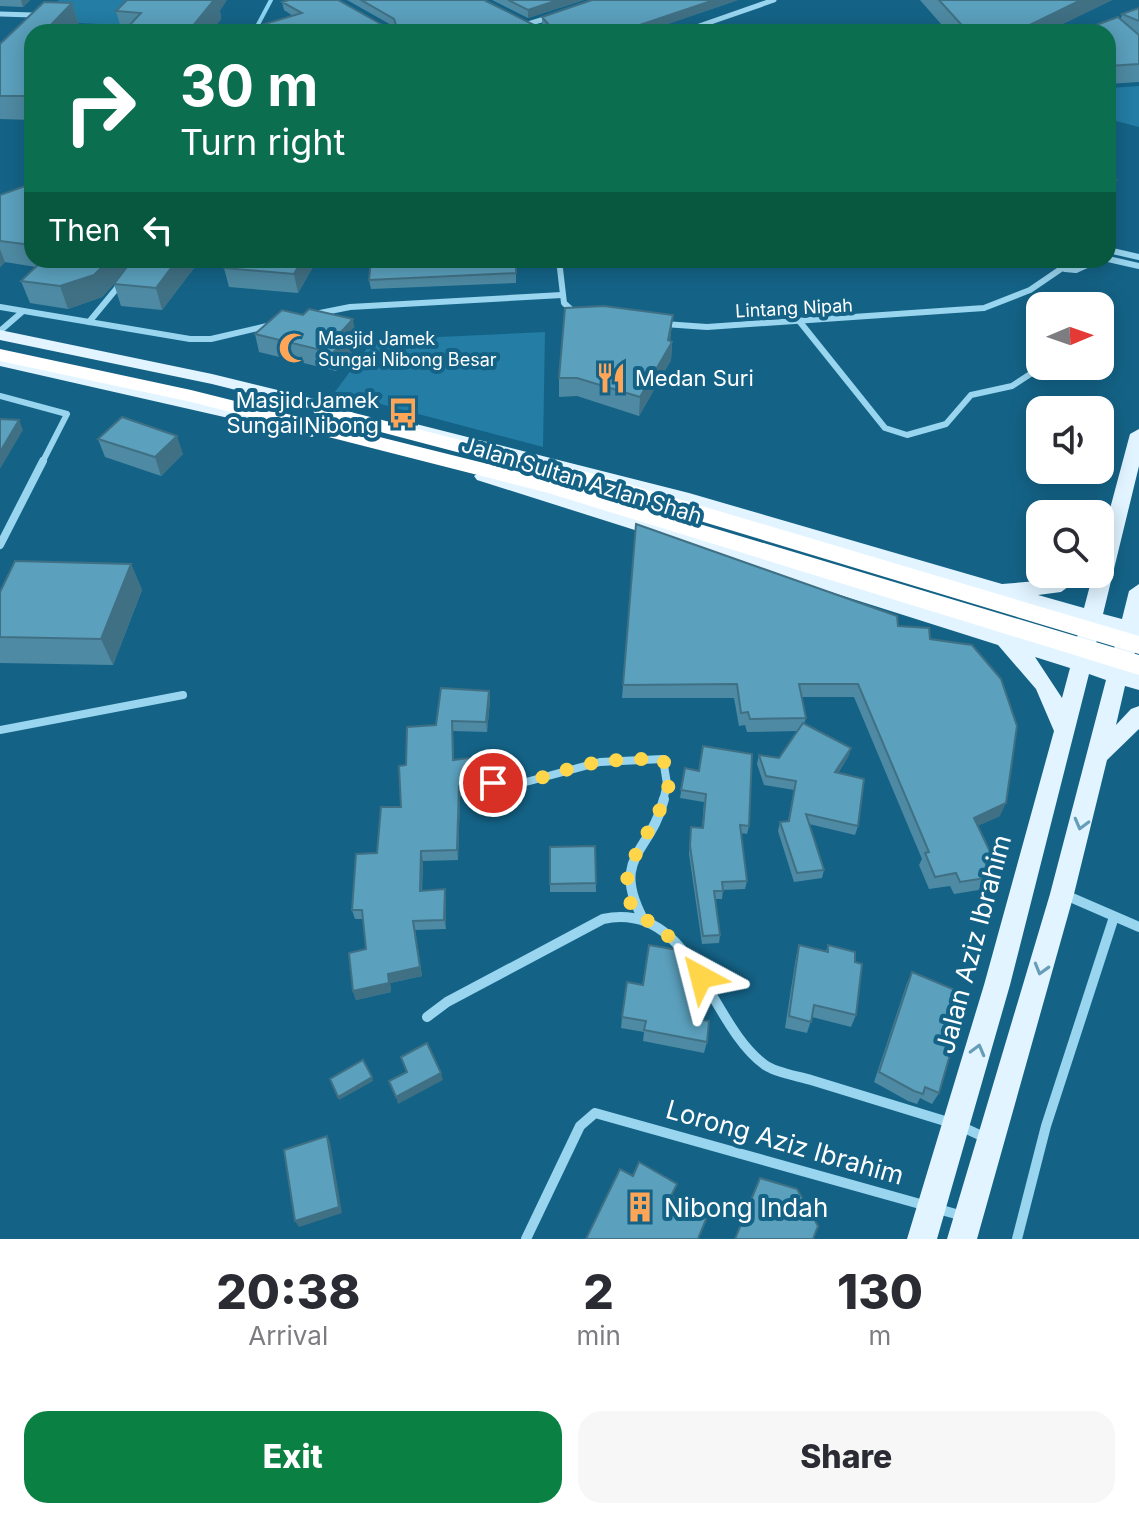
<!DOCTYPE html>
<style>
body{margin:0;font-family:Inter,sans-serif;background:#f7f7f7;color:#2b2b33;height:100vh;display:flex;flex-direction:column;font-size:30px;white-space:nowrap}
*{box-sizing:border-box;margin:0}
p{font-size:26px;color:#7c7c81}
.icon{flex:none;width:44px;height:44px;fill:none;stroke:currentColor;stroke-width:2;stroke-linecap:round;stroke-linejoin:round}
.map{position:relative;height:1239px;overflow:hidden}
.panel{display:flex;flex-direction:column;background:#fff;flex:1}
.panel>*{flex:none}
.banner{position:absolute;left:24px;top:24px;width:1092px;height:244px;border-radius:24px;box-shadow:0 4px 20px #0003;background:#0b6e4f;color:#fff;overflow:hidden}
.needle{width:52px;rotate:88deg}
.tools{position:absolute;left:1026px;top:292px;display:grid;gap:16px}
.tools a{display:grid;place-items:center;width:88px;height:88px;border-radius:16px;background:#fff;box-shadow:0 4px 20px #0003;font-size:40px}
.pin{position:absolute;display:grid;place-items:center;width:68px;height:68px;color:#fff;margin:-34px;border:4px solid #fff;border-radius:50%;box-shadow:0 2px 8px #0007}
.me{position:absolute;width:88px;margin:-44px;rotate:322deg;stroke-linejoin:round;filter:drop-shadow(0 0 6px #0008)}
.turn{display:flex;align-items:center;gap:28px;height:168px;padding:0 24px;font-size:36px}
.turn .icon{width:104px;height:104px;stroke-width:2.5}
.turn b{display:block;font-size:56px;line-height:68px}
.then{display:flex;align-items:center;height:76px;padding:0 24px;background:#0003;gap:16px;font-size:30px}
.eta{display:flex;justify-content:space-evenly;align-items:center;height:136px;text-align:center}
.eta b{font-size:48px;font-weight:800;line-height:56px}
.action{display:flex;gap:16px;margin-top:auto;padding:16px 24px}
.action a{flex:1;height:92px;border-radius:24px;background:#0b8043;color:#fff;font-size:32px;font-weight:800;line-height:92px;text-align:center}
.action a+a{background:#f7f7f7;color:#2b2b33}
.map>svg:first-child{display:block}
.green{fill:#237da5}
.lines{fill:none;stroke-linecap:round;stroke-linejoin:round}
.stream{stroke:#8bd4f2;stroke-width:4}
.street-far3{stroke:#99d5ef;stroke-width:5}
.street-far2{stroke:#99d5ef;stroke-width:6}
.street-far1{stroke:#99d5ef;stroke-width:8}
.street{stroke:#99d5ef;stroke-width:10}
.primary{fill:#e1f4ff;fill-rule:evenodd}
.highway{fill:#fff;fill-rule:evenodd}
.wall{fill:#4e8aa3}
.shaded-wall{fill:#407084}
.building{fill:#5ba0bd;stroke:#407084;stroke-width:2}
.oneway{stroke:#669db7}
.route{stroke:#ffd54a;stroke-width:14;stroke-dasharray:0 25.2}
.labels{text-anchor:middle;dominant-baseline:central;stroke-width:8;stroke-linejoin:round;paint-order:stroke}
.far-street-label{font-size:18px;fill:#fff;stroke:#146387}
.far-poi-label{font-size:18px;fill:#fff;stroke:#146387;text-anchor:start}
.poi-label{font-size:22px;fill:#fff;stroke:#146387;text-anchor:start}
.street-label{font-size:22px;fill:#fff;stroke:#146387}
.near-street-label{font-size:26px;fill:#fff;stroke:#146387}
.near-poi-label{font-size:26px;fill:#fff;stroke:#146387;text-anchor:start}
</style>
<div class="map">
<svg width="1139" height="1239" viewBox="0 0 1139 1239">
<rect width="100%" height="100%" fill="#146387"/>
<g class="green">
<polygon points="59,0 129,0 124,25 97,27 98,24 79,23 76,26 38,19"/>
<polygon points="1139,86 1139,127 1108,119 1108,88"/>
<polygon points="545,332 543,447 335,392 373,340"/>
</g>
<g class="lines">
<polyline class="stream" points="254,32 271,0"/>
<g class="street-far3">
<polyline points="0,14 33,15"/>
<polyline points="528,24 551,17"/>
<polyline points="682,32 774,0"/>
</g>
<g class="street-far2">
<polyline points="1108,250 1139,257"/>
<polyline points="1108,259 1139,266"/>
<polyline points="559,260 564,303 575,313"/>
<polyline points="1065,269 1076,270 1098,260"/>
<polyline points="0,307 190,339 211,339 271,325"/>
<polyline points="315,314 350,307 562,295"/>
<polyline points="89,322 122,282"/>
<polyline points="800,322 885,428 907,435 946,424 971,395 1012,386 1038,369 1054,366"/>
<polyline points="664,324 707,327 984,308 1030,290 1074,260"/>
<polyline points="0,331 22,312"/>
<polyline points="0,396 67,414 42,463"/>
</g>
<g class="street-far1">
<polyline points="0,545 43,461"/>
<polyline points="0,730 183,695"/>
<polyline points="493,783 526,782 600,762 663,759 667,784 663,801"/>
</g>
<g class="street">
<polyline points="1063,894 1139,927"/>
<path d="M643,919C610,856 651,853 664,799"/>
<path d="M427,1017L447,1002L603,919C693,900 708,1024 765,1065C776,1073 798,1076 811,1080C860,1095 909,1110 958,1125L986,1138"/>
<polyline points="526,1239 580,1126 595,1113 963,1216"/>
<polyline points="1017,1239 1046,1126 1114,917"/>
</g>
<g class="primary">
<polygon points="0,330 212,374 351,408 353,412 345,417 212,384 0,340"/>
<polygon points="0,356 312,427 321,432 312,437 0,366"/>
<path d="M408,422L689,493L1002,584L1050,580L1061,574H1086L1061,592L1038,595L1084,608L1093,574H1100V546L1130,434L1139,429V466L1103,614L1122,619L1129,591L1139,584V640L1129,671L1139,674V690L1125,686L1116,725L1131,709L1139,706V729L1107,760L1074,894L977,1239H947L1050,894L1106,680L1089,674L1010,985L937,1239H907L984,985L1054,731L1036,689L998,645L477,480L474,476L483,470L489,472L1073,653L1081,622L686,504L402,431V423ZM1100,628L1118,633L1110,665L1092,659ZM1035,657L1070,668L1062,698Z"/>
</g>
<g class="highway">
<polygon points="0,349 191,390 552,480 1139,655 1139,675 548,493 191,402 0,361"/>
<polygon points="323,405 591,473 1139,636 1139,654 578,484 316,415 313,411"/>
</g>
</g>
<g class="wall">
<polygon points="0,0 30,0 23,7 0,6"/>
<polygon points="347,0 484,0 542,29 544,28 542,25 542,17 738,0 644,32 262,32 261,25 293,16 284,10 282,2 388,28 393,26"/>
<polygon points="492,0 584,0 528,18"/>
<polygon points="920,0 1112,0 1046,32 948,32"/>
<polygon points="44,2 72,3 79,25 72,32 32,32 32,120 0,119 0,44"/>
<polygon points="1139,8 1139,82 1108,84 1108,32 1121,19 1122,14"/>
<polygon points="116,11 220,11 221,19 211,32 122,32"/>
<polygon points="32,185 32,260 200,260 162,310 121,306 114,284 102,297 68,309 30,303 21,281 36,267 5,262 0,267 0,195"/>
<polygon points="317,260 298,293 229,287 224,268"/>
<polygon points="516,260 516,283 371,289 369,280"/>
<polygon points="673,315 670,341 672,342 671,360 639,416 577,396 559,397 559,378"/>
<polygon points="255,334 356,337 352,342 353,351 336,371 259,352"/>
<polygon points="98,439 183,454 161,476 105,457"/>
<polygon points="636,524 898,626 930,639 1000,816 977,826 993,858 988,868 992,877 985,889 954,894 950,886 929,889 919,865 922,859 854,697 802,697 806,718 804,724 851,748 848,757 838,773 858,826 855,835 809,824 824,870 822,878 794,882 778,831 780,822 788,821 794,790 764,785 757,764 759,755 779,758 798,731 747,732 745,725 739,726 734,698 622,698"/>
<polygon points="131,564 142,590 113,665 0,663 0,592"/>
<polygon points="489,691 490,701 487,732 453,731 454,760 469,758 472,794 460,796 458,860 423,861 422,891 446,898 446,929 415,930 422,976 390,983 391,992 356,1000 353,991 366,949 363,919 355,919 352,910 377,853 401,807 406,765 436,725"/>
<polygon points="685,768 749,826 747,834 741,833 747,881 745,889 723,890 722,899 715,899 720,935 719,943 702,944 689,854 691,827 702,828 704,802 680,798"/>
<polygon points="595,846 596,892 550,892 550,847"/>
<polygon points="799,945 826,952 828,945 855,962 856,1015 851,1027 812,1017 807,1033 785,1028 796,957"/>
<polygon points="692,972 707,1042 704,1053 643,1041 644,1032 621,1028 622,1017 643,985"/>
<polygon points="912,972 939,1093 932,1104 920,1098 917,1104 908,1101 874,1082 907,983"/>
</g>
<g class="shaded-wall">
<polygon points="21,0 30,0 23,7"/>
<polygon points="210,0 227,0 220,11 221,19 211,32 188,32"/>
<polygon points="558,0 584,0 528,18 528,10"/>
<polygon points="714,0 738,0 644,32 619,32"/>
<polygon points="1081,0 1112,0 1046,32 1015,32"/>
<polygon points="72,3 79,25 72,32 44,32"/>
<polygon points="1116,180 1111,193 1108,196 1108,188"/>
<polygon points="0,249 5,262 0,267"/>
<polygon points="109,260 136,260 102,297 68,309 60,286"/>
<polygon points="177,260 200,260 162,310 156,288"/>
<polygon points="302,260 317,260 298,293 294,274"/>
<polygon points="673,315 669,348 672,342 671,360 639,416 640,397 668,340"/>
<polygon points="353,319 356,337 352,342 353,351 336,371 333,353 342,331"/>
<polygon points="19,420 23,430 0,469 0,452"/>
<polygon points="177,436 183,454 161,476 155,457"/>
<polygon points="131,564 142,590 113,665 101,639"/>
<polygon points="489,691 490,701 487,732 486,722"/>
<polygon points="851,748 848,757 832,781 835,772"/>
<polygon points="459,786 460,796 458,860 457,850"/>
<polygon points="1006,803 1000,816 968,830 974,818"/>
<polygon points="421,851 423,861 421,900 420,891"/>
<polygon points="445,889 446,898 446,929 444,920"/>
<polygon points="415,930 422,976 390,983 391,992 356,1000 353,991"/>
<polygon points="441,1073 443,1080 398,1104 396,1097"/>
<polygon points="372,1077 373,1081 339,1100 338,1097"/>
<polygon points="327,1136 330,1142 342,1213 299,1227 295,1221"/>
</g>
<g class="building">
<polygon points="127,0 214,0 188,32 123,32 141,13 116,11"/>
<polygon points="289,0 338,0 388,28 396,25 394,19 361,0 484,0 542,29 548,24 542,17 592,0 714,0 619,32 272,32 261,25 302,13 282,2"/>
<polygon points="508,0 558,0 528,10"/>
<polygon points="939,0 1081,0 1015,32 968,32"/>
<polygon points="44,2 72,3 44,32 32,32 32,96 0,96 0,44"/>
<polygon points="1139,8 1139,21 1122,14"/>
<polygon points="1118,17 1139,35 1139,64 1108,66 1108,32 1077,32"/>
<polygon points="1108,177 1116,180 1108,188"/>
<polygon points="28,185 32,185 32,245 0,241 0,195"/>
<polygon points="43,260 109,260 94,275 60,286 21,281"/>
<polygon points="123,260 177,260 156,288 114,284 130,263 117,268"/>
<polygon points="229,260 302,260 294,274 224,268"/>
<polygon points="371,260 516,260 516,273 369,280"/>
<polygon points="604,306 673,315 668,340 672,342 640,397 577,378 559,378 565,308"/>
<polygon points="309,309 353,319 342,331 350,333 333,353 255,334 282,310 303,315"/>
<polygon points="122,417 177,436 155,457 98,439"/>
<polygon points="0,419 19,420 0,452"/>
<polygon points="636,524 897,616 898,626 929,628 930,639 972,645 1001,679 1017,726 1006,803 974,818 993,858 984,860 992,877 960,882 956,873 935,877 925,853 929,852 858,684 799,684 806,718 750,719 748,712 741,713 737,684 623,685"/>
<polygon points="15,561 131,564 101,639 0,637 0,592"/>
<polygon points="441,688 489,691 486,722 452,721 453,760 469,758 471,784 459,786 457,850 421,851 420,891 445,889 444,920 413,921 420,967 388,974 389,983 353,991 349,953 366,949 362,910 352,910 356,854 377,853 381,807 401,807 399,766 406,765 407,727 436,725"/>
<polygon points="803,723 851,748 835,772 864,779 858,826 806,814 824,870 797,873 780,822 789,821 796,781 766,776 759,755 779,758"/>
<polygon points="703,746 752,754 749,826 740,825 747,881 722,882 723,891 714,891 720,935 703,936 690,846 691,827 703,828 706,794 681,790 685,768 699,771"/>
<polygon points="595,846 596,883 550,884 550,847"/>
<polygon points="649,945 683,951 693,964 692,972 699,974 706,986 702,1020 709,1021 707,1042 644,1030 646,1021 622,1017 627,982 643,985"/>
<polygon points="799,945 828,952 828,945 855,952 855,962 862,964 856,1015 814,1005 811,1022 789,1016"/>
<polygon points="912,972 967,995 939,1093 925,1087 923,1094 914,1091 879,1072"/>
<polygon points="427,1043 441,1073 396,1097 389,1081 407,1072 401,1057"/>
<polygon points="363,1060 372,1077 338,1097 330,1079"/>
<polygon points="327,1136 339,1207 295,1221 284,1150"/>
<polygon points="639,1162 677,1184 671,1196 707,1217 698,1239 586,1239 620,1169 633,1176"/>
<polygon points="760,1178 797,1189 818,1226 813,1239 735,1239"/>
</g>
<defs><path id="oneway-chevron" d="M-2-3.5L2.5 0L-2 3.5" fill="none" stroke-width="1.6" stroke-linecap="round" stroke-linejoin="round" transform="scale(2)"/></defs>
<g class="oneway">
<use href="#oneway-chevron" transform="translate(1081 824) rotate(105)"/>
<use href="#oneway-chevron" transform="translate(1041 969) rotate(106)"/>
<use href="#oneway-chevron" transform="translate(978 1050) rotate(-75)"/>
</g>
<g class="lines">
<path class="route" d="M493,783C522,788 551,773 580,766C608,759 635,759 663,759C665,766 670,775 669,782C665,820 613,867 630,902C637,916 649,921 661,930C678,943 689,960 701,977"/>
</g>
<defs>
<g id="mosque-bare" transform="scale(2.4)"><path d="M3.5-4.9A6 6 0 1 0 3.5 4.9A5 5 0 1 1 3.5-4.9Z" fill="#ffa557" stroke="#146387" stroke-width="2.5" paint-order="stroke"/></g>
<g id="restaurant-bare" transform="scale(2.4)"><path d="M-5-6h1v4h1v-4h1v4h1v-4h1v5L-1.5 .5V6h-2V.5L-5-1ZM5-6V6H3V1.5H1.5Q1.5-4 5-6Z" fill="#ffa557" stroke="#146387" stroke-width="2.5" paint-order="stroke"/></g>
<g id="bus-bare" transform="scale(2.4)"><path d="M-5-6H5V4H4V6H2V4H-2V6H-4V4H-5ZM-3.5-4V0h7V-4ZM-3.5 1.2v1.5H-2V1.2ZM2 1.2v1.5H3.5V1.2Z" fill="#ffa557" stroke="#146387" stroke-width="2.5" paint-order="stroke"/></g>
<g id="building-bare" transform="scale(2.4)"><path d="M-4-6H4V6H1V3H-1V6H-4ZM-2.5-4.3h1.7v1.8h-1.7ZM.8-4.3h1.7v1.8H.8ZM-2.5-1h1.7V.8h-1.7ZM.8-1h1.7V.8H.8Z" fill="#ffa557" stroke="#146387" stroke-width="2.5" paint-order="stroke"/></g>
</defs>
<g fill-rule="evenodd">
<use href="#mosque-bare" x="294" y="348"/>
<use href="#restaurant-bare" x="611" y="378"/>
<use href="#bus-bare" x="403" y="413"/>
<use href="#building-bare" x="640" y="1207"/>
</g>
<g class="labels">
<g class="far-street-label">
<text transform="translate(794 308) rotate(-3)">Lintang Nipah</text>
</g>
<g class="far-poi-label">
<text x="318" y="338">Masjid Jamek<tspan x="318" dy="21">Sungai Nibong Besar</tspan></text>
</g>
<g class="poi-label">
<text x="635" y="378">Medan Suri</text>
<text x="379" y="400" text-anchor="end">Masjid Jamek<tspan x="379" dy="25">Sungai Nibong</tspan></text>
</g>
<g class="street-label">
<text transform="translate(582 480) rotate(17)">Jalan Sultan Azlan Shah</text>
</g>
<g class="near-street-label">
<text transform="translate(973 944) rotate(-75)">Jalan Aziz Ibrahim</text>
<text transform="translate(785 1142) rotate(16)">Lorong Aziz Ibrahim</text>
</g>
<g class="near-poi-label">
<text x="664" y="1207">Nibong Indah</text>
</g>
</g>
</svg>
<div class="tools">
<a><svg class="needle" viewBox="-14 -14 28 28"><path d="M0-13l5 13h-10z" fill="#e53935"/><path d="M0 13l5-13h-10z" fill="#7c7c81"/></svg></a>
<a><svg class="icon" aria-label="sound" viewBox="0 0 24 24"><path d="M4 9h4l5-4v14l-5-4H4zM17 9q2 3 0 6"/></svg></a>
<a><svg class="icon" aria-label="search" viewBox="0 0 24 24"><circle cx="10" cy="10" r="6"/><path d="M15 15l6 6"/></svg></a>
</div>
<div class="pin" style="left:493px;top:783px;background:#d93025"><svg class="icon" aria-label="arrive" viewBox="0 0 24 24"><path d="M6 21V4h12l-3 4 3 4H6"/></svg></div>
<svg class="me" style="left:701px;top:977px" viewBox="-20 -20 40 40"><path d="M0-17L14 15 0 8-14 15z" fill="#ffd54a" stroke="#fff" stroke-width="4"/></svg>
<div class="banner">
<div class="turn"><svg class="icon" aria-label="right" viewBox="0 0 24 24"><path d="M7 20v-9h11M14 6l5 5-5 5"/></svg><div><b>30 m</b>Turn right</div></div>
<div class="then">Then<svg class="icon" aria-label="left" viewBox="0 0 24 24"><path d="M17 20v-9H6M10 6l-5 5 5 5"/></svg></div>
</div>
</div>
<section class="panel">
<div class="eta">
<div><b>20:38</b><p>Arrival</p></div>
<div><b>2</b><p>min</p></div>
<div><b>130</b><p>m</p></div>
</div>
<div class="action"><a>Exit</a><a>Share</a></div>
</section>
